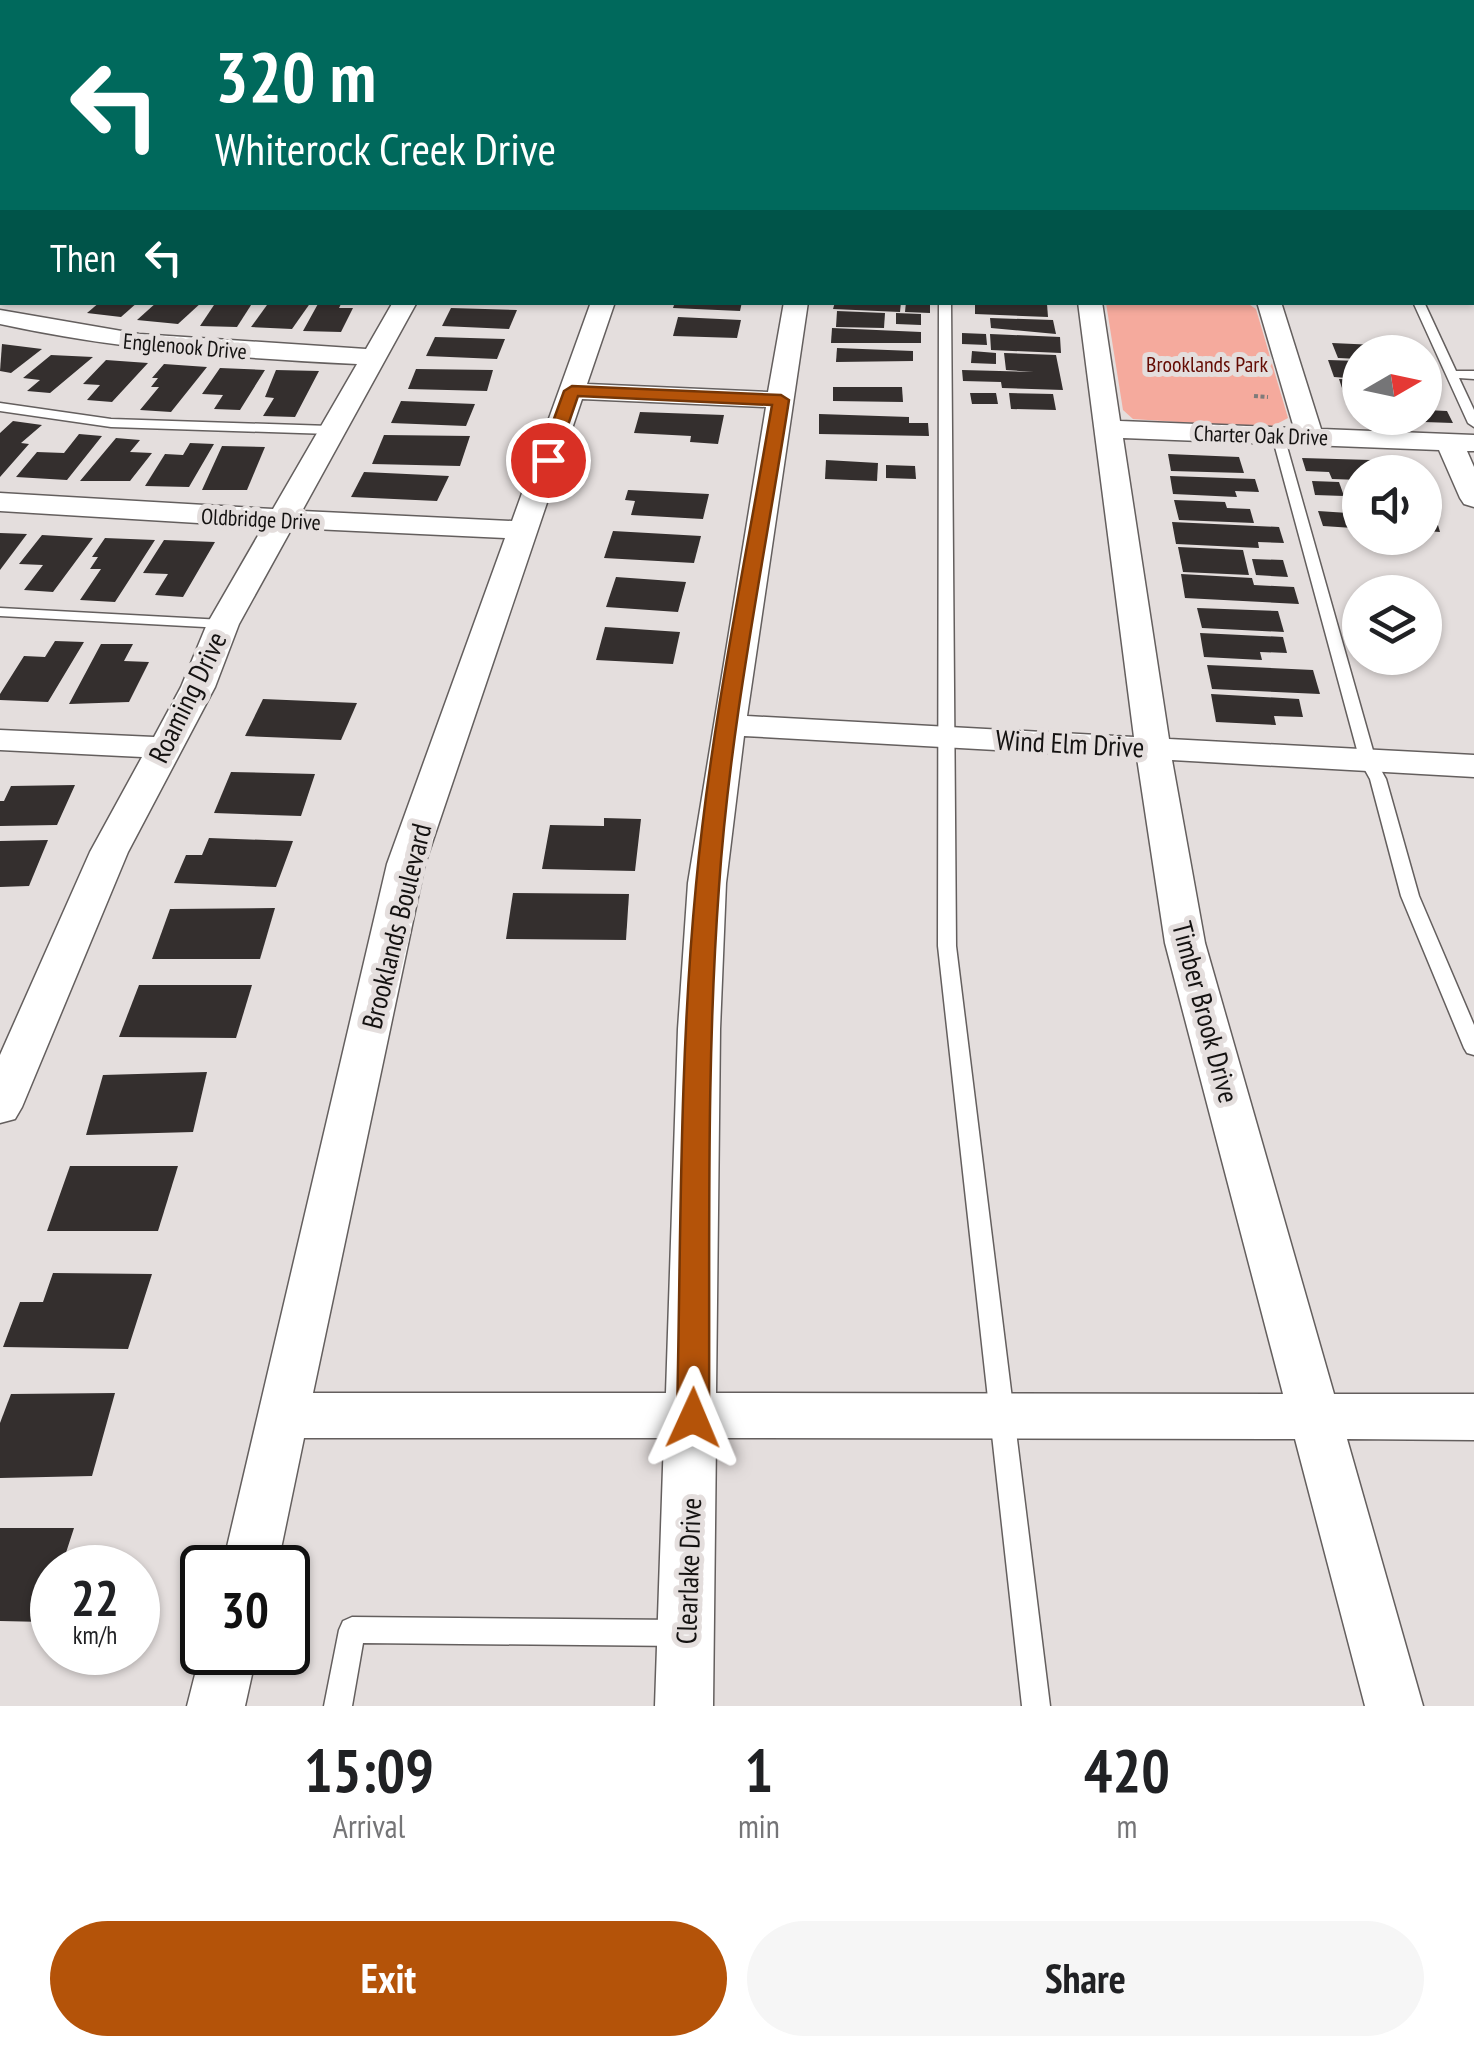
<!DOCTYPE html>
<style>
body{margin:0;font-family:"PT Sans Narrow",sans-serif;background:#f6f6f6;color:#202124;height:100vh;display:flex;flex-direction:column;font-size:38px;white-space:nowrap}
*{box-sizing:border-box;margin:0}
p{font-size:32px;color:#757577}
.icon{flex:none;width:55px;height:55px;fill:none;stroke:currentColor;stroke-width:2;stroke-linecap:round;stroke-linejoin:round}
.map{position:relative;height:1706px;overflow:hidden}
.panel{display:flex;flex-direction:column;background:#fff;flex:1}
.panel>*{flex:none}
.hud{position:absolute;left:0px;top:0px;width:1475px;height:305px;box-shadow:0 2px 8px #0004;background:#00695c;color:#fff;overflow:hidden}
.needle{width:65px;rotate:81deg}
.fabs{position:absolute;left:1342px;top:335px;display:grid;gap:20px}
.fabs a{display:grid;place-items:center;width:100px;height:100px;border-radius:50%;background:#fff;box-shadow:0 2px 8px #0004;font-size:50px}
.speed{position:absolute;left:30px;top:1545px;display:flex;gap:20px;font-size:50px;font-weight:700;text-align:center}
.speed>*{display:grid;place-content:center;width:130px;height:130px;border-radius:50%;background:#fff;box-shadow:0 2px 8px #0004;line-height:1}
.speed small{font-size:25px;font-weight:400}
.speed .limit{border:5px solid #111;border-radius:15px;background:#fff;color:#111}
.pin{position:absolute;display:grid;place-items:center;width:85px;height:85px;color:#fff;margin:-42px;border:5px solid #fff;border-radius:50%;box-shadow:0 2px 10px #0007}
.me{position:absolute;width:110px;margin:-55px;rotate:1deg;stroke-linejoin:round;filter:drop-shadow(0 0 8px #0008)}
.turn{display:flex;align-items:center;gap:35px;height:210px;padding:0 50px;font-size:45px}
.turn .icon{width:130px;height:130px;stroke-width:2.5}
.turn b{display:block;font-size:70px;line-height:85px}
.then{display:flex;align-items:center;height:95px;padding:0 50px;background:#0003;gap:20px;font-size:38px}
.eta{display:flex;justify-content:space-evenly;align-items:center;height:170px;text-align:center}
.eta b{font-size:60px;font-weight:700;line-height:70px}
.primary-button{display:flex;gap:20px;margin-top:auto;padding:20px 50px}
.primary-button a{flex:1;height:115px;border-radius:60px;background:#b45309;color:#fff;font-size:40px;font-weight:700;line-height:115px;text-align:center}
.primary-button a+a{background:#f6f6f6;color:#202124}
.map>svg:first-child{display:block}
.green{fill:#f5aa9d}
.forest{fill:#ce8679}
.building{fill:#342f2e}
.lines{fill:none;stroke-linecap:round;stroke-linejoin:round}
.lane-casing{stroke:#645f5e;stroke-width:3}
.street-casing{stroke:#645f5e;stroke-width:3}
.secondary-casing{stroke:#645f5e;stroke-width:4}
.path{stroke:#7f7b7a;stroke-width:4;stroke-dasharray:4 2.5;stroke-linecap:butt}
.lane{fill:#fff;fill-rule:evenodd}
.street{fill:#fff;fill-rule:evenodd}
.secondary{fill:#fbeeeb;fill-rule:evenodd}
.route{fill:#b45309;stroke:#753606;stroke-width:2.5}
.labels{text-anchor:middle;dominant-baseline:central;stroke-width:10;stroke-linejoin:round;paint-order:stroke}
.far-street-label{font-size:22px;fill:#141211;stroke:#e4dedd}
.far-park-label{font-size:22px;fill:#640b03;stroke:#e4dedd}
.street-label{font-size:28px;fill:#141211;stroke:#e4dedd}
</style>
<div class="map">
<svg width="1474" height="1706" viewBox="0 0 1474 1706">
<rect width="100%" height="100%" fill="#e4dedd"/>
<polygon class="green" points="1106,303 1247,303 1256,309 1288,418 1269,428 1133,419 1123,410"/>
<polygon class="forest" points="0,0 933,0 934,2 2,2 2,23"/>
<g class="building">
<polygon points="100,302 138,302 121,317 87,313"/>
<polygon points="157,302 202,302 178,324 137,320"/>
<polygon points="216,302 253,302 237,327 200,326"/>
<polygon points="289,302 311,302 292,329 251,327 267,305"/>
<polygon points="319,302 342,302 339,308 353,308 341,332 303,331"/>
<polygon points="675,302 742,302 740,311 673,308"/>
<polygon points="835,302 901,302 900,312 833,309"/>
<polygon points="906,302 930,302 930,313 905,312"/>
<polygon points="995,302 1047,304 1048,317 975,314 975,303"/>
<polygon points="451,308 517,310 509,329 442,326"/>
<polygon points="837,311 885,313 884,328 836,327"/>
<polygon points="896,313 921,314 921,325 896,324"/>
<polygon points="678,317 741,320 737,338 673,336"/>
<polygon points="990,318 1053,320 1056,334 991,328"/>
<polygon points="832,328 921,332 921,343 831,343"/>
<polygon points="962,333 986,334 987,345 962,344"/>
<polygon points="990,334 1060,337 1061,353 991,350"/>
<polygon points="435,337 505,339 497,359 426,356"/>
<polygon points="1332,343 1376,345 1379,352 1360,352 1360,359 1338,358"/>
<polygon points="2,344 42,349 11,373 0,371"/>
<polygon points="837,348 913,351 913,361 836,362"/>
<polygon points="972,351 996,353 996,364 971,363"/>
<polygon points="1004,353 1056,355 1063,390 1002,388 1001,382 963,381 962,370 1034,372 1006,370"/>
<polygon points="51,355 93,357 50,393 27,391 40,380 23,378"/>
<polygon points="106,360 148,363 112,402 87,400 100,385 83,384"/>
<polygon points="1328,360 1360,361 1360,379 1334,377"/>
<polygon points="164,364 207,367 171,412 140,410 159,387 151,387 158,378 152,378"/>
<polygon points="220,368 265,370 240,410 214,409 223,395 202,394"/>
<polygon points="416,369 493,370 487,391 408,389"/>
<polygon points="276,370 319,371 295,417 263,416 274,398 265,397"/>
<polygon points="1339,379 1360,380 1360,397 1345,397"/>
<polygon points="833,387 902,387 903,402 833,401"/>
<polygon points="970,393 996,393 998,404 972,404"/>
<polygon points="1009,393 1053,394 1056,410 1011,409"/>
<polygon points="401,401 475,404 466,426 391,423"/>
<polygon points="1425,410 1447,411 1453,423 1395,421 1395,418 1425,418"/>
<polygon points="640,412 724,415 718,444 690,442 691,436 634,433"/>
<polygon points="819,414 909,417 909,423 928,423 929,436 819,434"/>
<polygon points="13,421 42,425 21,443 29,444 0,477 0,433"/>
<polygon points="79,434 102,436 67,480 16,477 37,452 64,453"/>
<polygon points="384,435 470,436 460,466 372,464"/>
<polygon points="116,438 140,440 130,452 152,453 130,481 80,481"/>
<polygon points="190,443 214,444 189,487 145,486 165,454 183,455"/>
<polygon points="222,446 265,447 247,490 202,490"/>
<polygon points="1168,454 1239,457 1244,473 1171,471"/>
<polygon points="1302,458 1406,461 1411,472 1360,472 1360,480 1332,479 1329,472 1306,471"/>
<polygon points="826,460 878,463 877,481 825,479"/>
<polygon points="886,465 915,466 916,479 886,478"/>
<polygon points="364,472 449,476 437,501 351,497"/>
<polygon points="1170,476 1255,479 1259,492 1235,491 1237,497 1173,494"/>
<polygon points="1312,481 1339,482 1344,496 1315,495"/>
<polygon points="628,490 709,494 703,519 631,515 635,501 625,500"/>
<polygon points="1425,490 1433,508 1440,532 1425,531"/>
<polygon points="1174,500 1225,502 1227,508 1250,509 1254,523 1179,520"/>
<polygon points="1318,511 1348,513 1353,528 1323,526"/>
<polygon points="1172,522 1279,527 1284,543 1258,542 1259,548 1176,544"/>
<polygon points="613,531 701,536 694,563 604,558"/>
<polygon points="0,533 27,534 0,570"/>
<polygon points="42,535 93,538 53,592 24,590 43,565 19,564"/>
<polygon points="105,538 155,540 115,602 80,600 101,569 90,569 98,557 92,557"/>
<polygon points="164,540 215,542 183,597 155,595 168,574 143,573"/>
<polygon points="1178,547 1243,550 1249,575 1183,572"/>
<polygon points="1252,559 1283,560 1288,577 1256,575"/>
<polygon points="1181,574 1252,578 1254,585 1294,587 1299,604 1185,598"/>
<polygon points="616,577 686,582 678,612 606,607"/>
<polygon points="1197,608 1278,611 1284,632 1202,628"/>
<polygon points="605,627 680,632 673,664 596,660"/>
<polygon points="1200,633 1283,637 1287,653 1260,652 1262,660 1204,657"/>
<polygon points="55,641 84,642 48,702 0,700 0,694 24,656 45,657"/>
<polygon points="101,644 133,644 124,661 149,662 129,702 69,704"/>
<polygon points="1207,665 1313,670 1320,694 1212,689"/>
<polygon points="1211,694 1299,699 1303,717 1274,716 1276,725 1216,722"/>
<polygon points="263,699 357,703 341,740 245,736"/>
<polygon points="231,772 315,774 301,816 214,813"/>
<polygon points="75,785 57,825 0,826 0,801 4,801 11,786"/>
<polygon points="604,818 641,819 635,871 542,869 550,825 604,826"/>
<polygon points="209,838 293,841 276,887 174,883 186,855 202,855"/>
<polygon points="48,840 29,886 0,887 0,841"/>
<polygon points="513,893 629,894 626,940 506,939"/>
<polygon points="275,908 260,959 152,959 170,909"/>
<polygon points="139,985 252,985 236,1038 119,1037"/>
<polygon points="207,1072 193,1132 86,1135 103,1075"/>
<polygon points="70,1166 178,1166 158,1231 47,1231"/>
<polygon points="53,1273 152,1274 128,1349 3,1347 20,1302 43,1302"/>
<polygon points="115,1393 92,1476 0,1478 0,1423 11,1394"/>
<polygon points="0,1528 74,1528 61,1568 52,1568 52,1596 45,1622 0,1621"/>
</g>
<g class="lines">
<g class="lane-casing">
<g id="lane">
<rect x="1472" y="54" width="2" height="6"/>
<rect x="1472" y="74" width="2" height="6"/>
<polygon points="2,169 2,175 0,176 0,170"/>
<polygon points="939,302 951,302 956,946 1050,1706 1022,1706 938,946"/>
<polygon points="1413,302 1424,302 1456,371 1474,371 1474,379 1459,378 1474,410 1474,427 1468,423"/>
<polygon points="0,403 111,419 330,426 336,430 330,434 111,427 0,411"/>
<polygon points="1278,432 1284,436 1376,761 1386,779 1419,896 1474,1025 1474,1055 1467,1053 1464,1048 1401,896 1370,779 1360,761 1272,436"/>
<polygon points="0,608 223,620 230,624 223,628 0,616"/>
<polygon points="352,1617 681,1620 690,1624 694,1633 690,1642 681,1646 363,1643 352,1706 324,1706 339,1630 343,1621"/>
</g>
</g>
<g class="street-casing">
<g id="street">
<path d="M393,302H417L302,511L512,521L591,302H615L587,384L768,392L784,302H808L747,716L1134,737L1078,302H1102L1120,421L1294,428L1257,302H1281L1321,429L1474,435V451H1467L1474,467V507L1464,504L1460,498L1439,450L1123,438L1169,739L1474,755V777L1172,760L1205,943L1334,1394H1474V1440L1347,1439L1423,1706H1365L1295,1439L716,1438L713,1706H655L664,1438H304L277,1568H222L387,864L505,538L292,528L239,624L215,687L128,852L22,1107L15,1119L0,1123V1055L90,852L142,757L0,750V730L154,737L181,687L207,624L263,527L0,511V493L273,509L357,364C237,358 118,350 0,324V310L139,334L366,349ZM582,399L766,407L688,883L678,1029L666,1393H313L425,864ZM744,736L1137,758L1165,943L1283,1394L716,1393L720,1029L726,883Z"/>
<polygon points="202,1647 202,1652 257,1652 245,1706 187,1706"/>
</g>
</g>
<g class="secondary-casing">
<g id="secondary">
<rect x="0" y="28" width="2" height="14"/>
<rect x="1472" y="120" width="2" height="16"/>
</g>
</g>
<g class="path">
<polyline points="656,0 922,1"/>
<polyline points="943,0 1242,0"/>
<polyline points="1326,0 1388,2"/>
<polyline points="229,2 290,0"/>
<polyline points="1254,396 1268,397"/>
</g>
<use href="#lane" class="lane"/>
<use href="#street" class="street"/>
<use href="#secondary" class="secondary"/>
</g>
<path class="route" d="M572,386L781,395L789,400C764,561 730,724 719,887C706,1064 710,1241 709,1418L704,1427L693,1431L682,1427L677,1418C681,1240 679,1062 696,885C711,724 745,564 772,405L578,396L556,460L542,464L539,460L564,391Z"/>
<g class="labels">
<g class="far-street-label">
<text transform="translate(185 346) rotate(5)">Englenook Drive</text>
<text transform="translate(1261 435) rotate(2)">Charter Oak Drive</text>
<text transform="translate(261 519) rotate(3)">Oldbridge Drive</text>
</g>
<g class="far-park-label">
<text x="1207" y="364">Brooklands Park</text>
</g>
<g class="street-label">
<text transform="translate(187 697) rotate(-64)">Roaming Drive</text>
<text transform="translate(1070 743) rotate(3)">Wind Elm Drive</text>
<text transform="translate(396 926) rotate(-76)">Brooklands Boulevard</text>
<text transform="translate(1206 1012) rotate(75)">Timber Brook Drive</text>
<text transform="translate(688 1571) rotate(-88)">Clearlake Drive</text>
</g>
</g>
</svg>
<div class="fabs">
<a><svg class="needle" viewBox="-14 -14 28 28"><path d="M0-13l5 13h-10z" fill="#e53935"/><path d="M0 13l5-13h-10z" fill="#757577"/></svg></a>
<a><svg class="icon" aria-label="sound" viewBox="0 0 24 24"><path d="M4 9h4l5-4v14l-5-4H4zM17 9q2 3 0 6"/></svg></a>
<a><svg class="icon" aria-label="layers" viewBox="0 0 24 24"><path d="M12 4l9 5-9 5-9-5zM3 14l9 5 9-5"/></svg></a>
</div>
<div class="speed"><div>22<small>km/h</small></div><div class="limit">30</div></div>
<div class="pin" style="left:548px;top:460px;background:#d93025"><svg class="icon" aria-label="arrive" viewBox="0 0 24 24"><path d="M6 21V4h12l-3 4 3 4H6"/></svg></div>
<svg class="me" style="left:693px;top:1418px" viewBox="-20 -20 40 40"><path d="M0-17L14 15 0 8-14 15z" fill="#b45309" stroke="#fff" stroke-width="4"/></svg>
<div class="hud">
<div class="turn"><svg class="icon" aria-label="left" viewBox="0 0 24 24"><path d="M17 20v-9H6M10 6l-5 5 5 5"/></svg><div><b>320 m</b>Whiterock Creek Drive</div></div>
<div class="then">Then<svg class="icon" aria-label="left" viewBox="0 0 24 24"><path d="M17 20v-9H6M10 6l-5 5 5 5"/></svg></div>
</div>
</div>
<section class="panel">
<div class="eta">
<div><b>15:09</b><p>Arrival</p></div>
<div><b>1</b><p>min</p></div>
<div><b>420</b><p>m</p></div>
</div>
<div class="primary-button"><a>Exit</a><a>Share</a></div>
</section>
